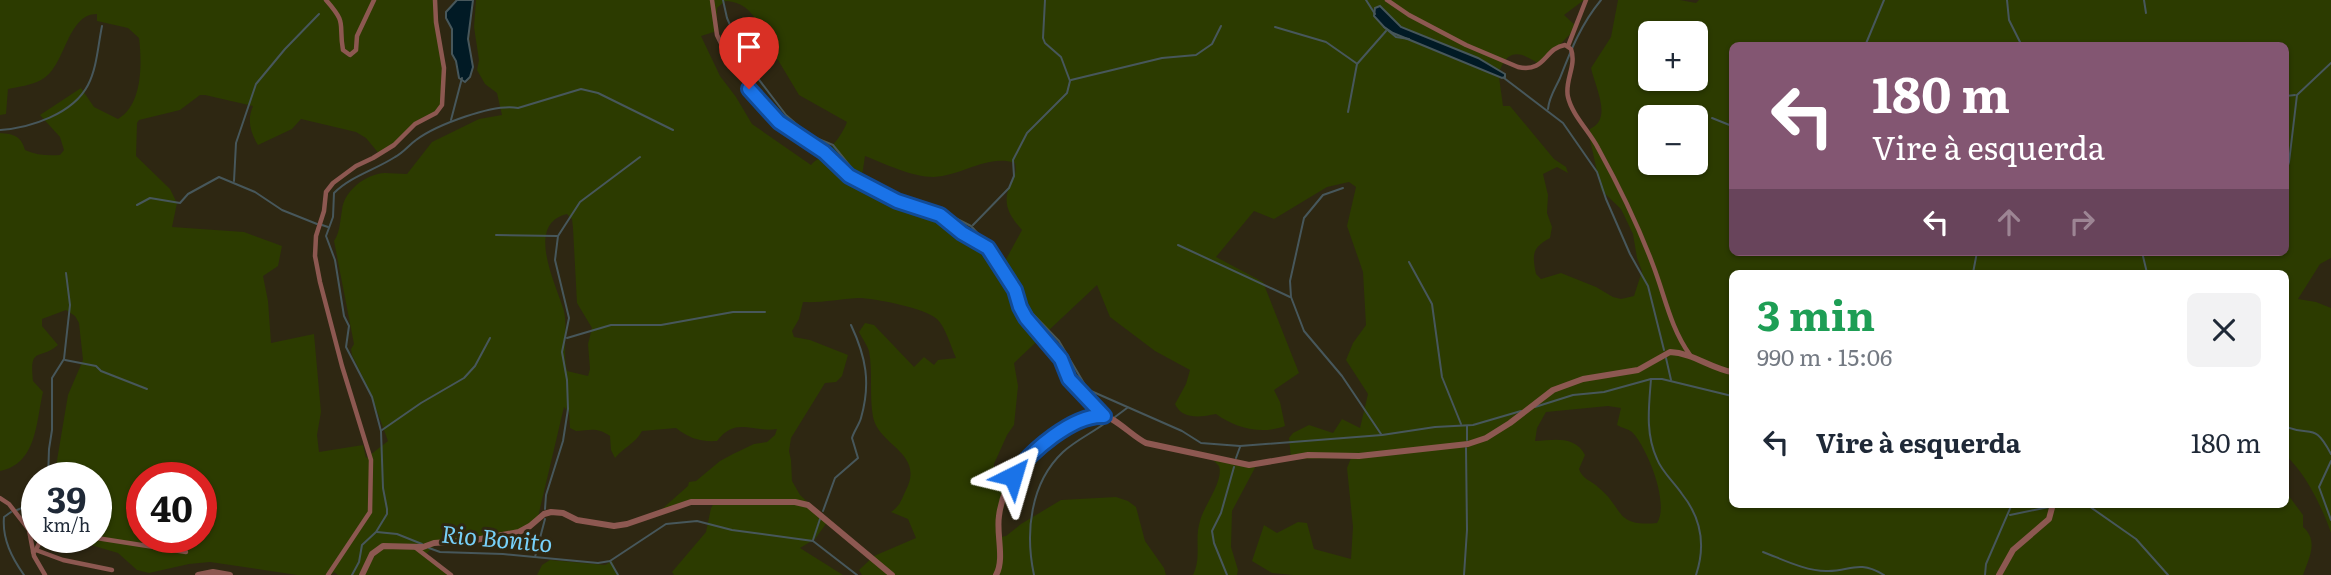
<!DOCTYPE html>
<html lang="pt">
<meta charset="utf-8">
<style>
body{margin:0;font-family:Literata,serif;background:#f2f2f3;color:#1f2937;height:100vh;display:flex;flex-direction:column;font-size:26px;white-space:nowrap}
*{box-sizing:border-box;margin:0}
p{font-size:23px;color:#747a83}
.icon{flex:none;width:38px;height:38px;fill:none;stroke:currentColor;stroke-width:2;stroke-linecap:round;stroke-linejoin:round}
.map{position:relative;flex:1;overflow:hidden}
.sheet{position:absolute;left:1729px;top:270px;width:560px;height:238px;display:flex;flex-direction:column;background:#fff;border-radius:10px;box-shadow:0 2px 5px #0004}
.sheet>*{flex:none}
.hud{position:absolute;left:1729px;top:42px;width:560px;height:214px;border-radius:10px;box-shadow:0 2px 5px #0004;background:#835672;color:#fff;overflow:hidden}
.controls{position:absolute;left:1638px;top:21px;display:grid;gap:14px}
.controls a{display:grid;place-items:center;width:70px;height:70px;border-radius:10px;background:#fff;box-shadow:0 2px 5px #0004;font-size:35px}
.speed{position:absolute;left:21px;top:462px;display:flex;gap:14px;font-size:35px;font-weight:700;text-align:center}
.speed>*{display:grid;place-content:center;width:91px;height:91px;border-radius:50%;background:#fff;box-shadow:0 2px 5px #0004;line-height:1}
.speed small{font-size:18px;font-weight:400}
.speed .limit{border:10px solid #d22;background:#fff;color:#111}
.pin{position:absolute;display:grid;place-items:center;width:60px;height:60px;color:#fff;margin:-72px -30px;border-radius:50% 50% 50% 0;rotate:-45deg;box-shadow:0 0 7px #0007}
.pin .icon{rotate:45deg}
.me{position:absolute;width:77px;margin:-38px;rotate:40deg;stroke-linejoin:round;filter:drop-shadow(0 0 5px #0008)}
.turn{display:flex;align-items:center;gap:24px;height:147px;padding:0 28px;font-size:32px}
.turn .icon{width:91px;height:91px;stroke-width:2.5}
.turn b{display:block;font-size:49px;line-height:60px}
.lanes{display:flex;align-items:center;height:66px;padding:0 28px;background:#0003;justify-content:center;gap:35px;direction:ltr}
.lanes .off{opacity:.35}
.round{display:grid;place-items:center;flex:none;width:74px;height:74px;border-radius:10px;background:#f2f2f3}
.summary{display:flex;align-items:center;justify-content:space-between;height:119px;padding:0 28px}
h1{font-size:42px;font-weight:700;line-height:52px;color:#1e9e55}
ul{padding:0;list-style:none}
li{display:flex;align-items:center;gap:21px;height:105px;padding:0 28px}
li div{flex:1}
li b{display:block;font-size:26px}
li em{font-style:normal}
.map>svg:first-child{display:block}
.green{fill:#2c3b00;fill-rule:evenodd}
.water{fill:#011a25;stroke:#47575b;stroke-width:2}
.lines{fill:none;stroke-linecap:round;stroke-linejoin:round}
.stream{stroke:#47575b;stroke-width:2}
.minor{stroke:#8d5851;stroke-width:4.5}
.tertiary{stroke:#8d5851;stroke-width:6}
.route-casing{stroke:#114b97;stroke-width:18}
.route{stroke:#1a73e8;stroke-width:12}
.labels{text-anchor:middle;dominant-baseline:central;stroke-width:6;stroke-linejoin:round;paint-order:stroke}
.water-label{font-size:24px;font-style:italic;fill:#77d0f9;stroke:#2e2712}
</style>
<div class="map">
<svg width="2331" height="575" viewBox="0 0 2331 575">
<rect width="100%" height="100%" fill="#2e2712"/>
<g class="green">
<path d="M0,0H437L435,15L446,75L442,108L420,119L394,147L380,155L366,138L356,132L301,119L292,129L258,145C250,132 247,120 253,106L205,95H200L180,110L139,120L137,123L136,156L170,189L177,203L172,227L244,232L282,246L278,266L263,276L268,301L271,343L314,334L321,412L317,435L319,452L363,445L366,458L388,441L370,392L352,355L351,349L354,344L334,241C340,232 340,221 342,210C344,191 365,174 385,173C392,173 399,174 407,174L432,142L479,119L502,115L497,93L485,84L477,70L479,60L474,27L476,0H1584L1564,15L1577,27L1540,65C1523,53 1509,47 1500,70L1478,58L1401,27L1394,20L1374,16L1499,77L1503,106H1510L1554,159L1566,167L1568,173L1557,167L1543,174L1548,195L1547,213L1552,227L1550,238C1532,248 1532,254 1536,274L1541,279L1561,273L1596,287L1613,297L1621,299L1634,296L1642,271L1637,258L1633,234L1621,209L1601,190L1589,135L1590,129C1613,119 1595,87 1591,68L1611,37L1618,0H1680L1696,3L1699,0H2331V258L2320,264L2298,299L2316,302L2331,308V533C2323,509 2305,472 2286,456V273H1732V504H2286V492L2303,515V527C2319,541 2309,558 2303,575H1293L1272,573L1252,561L1264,525L1277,533L1298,522L1307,523L1314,549L1351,559L1353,527L1347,468L1351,458L1291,459L1289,438L1293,433L1309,425L1333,433L1342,419L1360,428L1368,394L1346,360L1353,343L1366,325L1363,272L1347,226L1356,187L1349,182L1327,187L1274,219L1254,211L1216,257L1263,282L1299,373L1274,390L1280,402L1285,426C1262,435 1235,428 1216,414C1201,417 1182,420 1175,404L1186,384L1190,370L1155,351L1110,317L1097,285L1014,363L1018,386L1014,425L1007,435L994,464V483L1010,488L1001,516L1000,537L1006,536L1021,524L1061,500L1116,497L1128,501L1136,507L1145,541L1164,568L1166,575H862L859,570L874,556L916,538L908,519L891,512C901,505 901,500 906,490C925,453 879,446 873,417C869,395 873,373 869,351C867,345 862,338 859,332L865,323L874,325L914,367L924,357L934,365L938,360L956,358C951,347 946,328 937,319C925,308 874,298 858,298C839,299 822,303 803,302L799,319L792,331L794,337L810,340L848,355L842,376L836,382L825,383L791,438L789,451L791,460L792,481L800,495L828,521L815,539L800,548L843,575H674L672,572L706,532L711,508L714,503L703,501L662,509L688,486L689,482L696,481L720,461L733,454L754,444L767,442L775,435L777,429C753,433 736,416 717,441C699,442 689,438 676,428L642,431C635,444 624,447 615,458L611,450L610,436C597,427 591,430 576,431L570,428L569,412L564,407L538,517L522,529L434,546L426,554L451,575H338L334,572L331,575H297L210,562L189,564L149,573L137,570L118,553L91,545L81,537H96V478H54L68,395L83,360L79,323L75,316L66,310L42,319V326L58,345C40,361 29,345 33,381L43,392C36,422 37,464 0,471V133C14,134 21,136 25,150C36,155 48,156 60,155L64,150L60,137L40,115L81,88L94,107L118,119C143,105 142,62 139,38L128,28L97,21V14C66,14 66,68 41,80C32,85 18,87 8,89L6,114L0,115ZM725,1C755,2 762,31 770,55L778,60L799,95L847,122C843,133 834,145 825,153C821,158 816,159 811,165L752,124L736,97L720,76L701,36L717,31V8ZM1650,33H1696V79H1650ZM1732,46H2286V252H1732ZM1650,117H1696V163H1650ZM865,156C886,164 911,177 934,177C962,176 987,154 1015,163C1017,172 1014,177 1010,185C1002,204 1009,215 1022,230L1004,263L934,214L873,190L862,176ZM567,214L572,219L573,228L577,303L592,328L588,344L590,369L588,376L567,371C562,350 568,329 564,311C557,286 524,224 567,214ZM1608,406L1621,408L1617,425C1622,428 1628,429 1632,432C1647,447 1670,504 1657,523C1614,527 1624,508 1599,488C1591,480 1583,480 1579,469L1585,455C1575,435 1553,440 1535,441L1537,428L1546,412ZM142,478H201V537H142Z"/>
<path d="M1213,460L1257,464L1232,511L1231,547L1238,570L1237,575H1193C1202,557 1194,540 1200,521C1204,505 1224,481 1219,466Z"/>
<polygon points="550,560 605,565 612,561 618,575 537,575 542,565"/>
</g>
<g class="water">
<polygon points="457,0 473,0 468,39 473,67 470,77 465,82 459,78 456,61 452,54 452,29 446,18 446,12"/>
<polygon points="1380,6 1401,27 1478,58 1505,74 1505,77 1502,78 1393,33 1384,27 1374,16 1375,8"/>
</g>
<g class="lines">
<g class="stream">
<polyline points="723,0 727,18 747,64 786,115 809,135 833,145 854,171 870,182 910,200 930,205 971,226 997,254 1032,313 1059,341 1085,385 1091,391 1182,431 1201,443 1240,446 1382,435 1435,427 1473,425 1521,411"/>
<polyline points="1366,0 1375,14"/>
<polyline points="2007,0 2009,20 2022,46"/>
<polyline points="2144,0 2146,13"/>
<polyline points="1275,27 1326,42 1356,63"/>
<polyline points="1384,27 1396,37 1409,39"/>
<polyline points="1865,46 1884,0"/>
<polyline points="1504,78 1563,123 1597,172 1606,199 1630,254 1648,286 1664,350"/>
<polyline points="1071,80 1162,58 1196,55 1212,44 1221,26"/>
<polyline points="2286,96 2295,95"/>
<path d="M1548,109C1549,97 1555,89 1560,78C1571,50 1581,24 1601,0"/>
<polyline points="1348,112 1357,64 1386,31"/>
<polyline points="1712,118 1732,126"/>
<polyline points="451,120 462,78"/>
<path d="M0,130C30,128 73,114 88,85C97,68 98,45 102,26"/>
<polyline points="2286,172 2289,162 2297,95 2331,63"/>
<polyline points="234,181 236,143 256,84 285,49 319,14"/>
<polyline points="1343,188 1323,195 1304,218 1290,281 1291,297 1304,331 1342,376 1381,434"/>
<polyline points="137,205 150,198 180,203 188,194 219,177 255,192 282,210 317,224"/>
<polyline points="322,225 328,227"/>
<polyline points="973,225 1009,188 1014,176 1013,160 1027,133 1067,93 1070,81 1061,57 1045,43 1043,38 1045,0"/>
<polyline points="496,235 557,236"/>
<polyline points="1178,245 1290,297"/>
<polyline points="2142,252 2147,273"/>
<polyline points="1409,262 1432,304 1442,377 1461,424"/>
<polyline points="1973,273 1977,252"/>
<polyline points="567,338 611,325 661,325 733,312 765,312"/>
<polyline points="1666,358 1671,380"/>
<polyline points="65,360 96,366 101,371 147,389"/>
<path d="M1651,379C1649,406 1645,433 1657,459C1662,472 1674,482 1682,494C1702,519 1706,545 1696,575"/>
<polyline points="1535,407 1573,395 1604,392 1651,379 1662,379 1732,396"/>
<polyline points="1115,417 1127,408"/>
<path d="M2286,427C2313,437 2314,422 2331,454"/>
<polyline points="382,430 421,403 464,378 475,366 490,338"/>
<polyline points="1467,440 1467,426"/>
<polyline points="1236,458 1240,447"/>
<polyline points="2331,461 2319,487 2331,520"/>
<polyline points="48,478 49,449 52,430 52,378 64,359 70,305 66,273"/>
<polyline points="2086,504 2136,539 2168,575"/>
<polyline points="2057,506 2065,504"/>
<polyline points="545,509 546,495 563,441 568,409 567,380 562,352 569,318 555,260 558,236 580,202 640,157"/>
<polyline points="17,510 37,502"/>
<path d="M823,511L835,478L858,458L852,438C854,431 859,425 861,418C871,383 866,357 851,325"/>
<path d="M11,512L4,517C2,539 12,558 24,575"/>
<polyline points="2010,515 2049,507"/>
<polyline points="377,532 397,534 422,544"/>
<polyline points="813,540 820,519"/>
<polyline points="429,548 440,552 503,554 598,563 610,561 666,524 697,521 732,530 813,541 857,575"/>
<path d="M1763,552C1782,559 1805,571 1826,571C1850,572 1857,559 1884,575"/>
<polyline points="535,557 545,519"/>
<polyline points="610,561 618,575"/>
<path d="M352,575L359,562L362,545L376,532L387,514V509L383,488L381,431L372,397L346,347L349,326L344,316L335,260L326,236L333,217L334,193C351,176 375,170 395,157C403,153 409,145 416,140C436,125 494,103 518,108L581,89L598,93L673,130"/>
<path d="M1034,575C1025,533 1030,483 1063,452C1076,440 1094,432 1108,421"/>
<polyline points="1227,575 1214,543 1212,531 1221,513 1234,467"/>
<polyline points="1464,575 1467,530 1466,448"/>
<polyline points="1985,575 1986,564 2012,504"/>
</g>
<g class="minor">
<path d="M326,0C348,25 338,22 343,50L350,55L356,50L357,36L374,0"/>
<polyline points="712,0 717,35 732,66 779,122 823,151 849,175 897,201 940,215 962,233 988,249 1015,290 1024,314 1061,359 1069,379 1103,415"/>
<path d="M1387,0L1409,15L1466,45L1518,67C1546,73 1544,48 1565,45L1571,49C1577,66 1564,81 1568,97C1572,115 1590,132 1598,148C1619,186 1638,225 1653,265C1665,296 1670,327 1690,355"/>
<polyline points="1568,46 1586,0"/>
<polyline points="0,498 9,504 29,530 34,556 45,575"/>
<polyline points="90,537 186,552"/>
<polyline points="416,548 451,575"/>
<polyline points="36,550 42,537"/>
<polyline points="33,552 36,550 63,560 112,570"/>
<polyline points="328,575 370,512 371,460 342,366 320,282 315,256 316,236 324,211 326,192 333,183 356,166 373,158 394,145 415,124 436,113 442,105 444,68 436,22 435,0"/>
</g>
<g class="tertiary">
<polyline points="198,575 213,572 230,575"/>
<polyline points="362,575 372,554 383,546 423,547 434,543 475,540 519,532 530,526 544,514 551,512 563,513 577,520 614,526 627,524 691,502 795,502 808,505 892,575"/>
<path d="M996,575C1005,559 996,534 999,516C1004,474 1036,446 1071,427C1080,422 1090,415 1101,415C1114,416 1133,437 1146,443L1249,465L1308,455L1359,456L1468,444L1486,438L1510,423L1553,390L1583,379L1638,370L1670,352C1693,353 1710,368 1732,372"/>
<polyline points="1999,575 2013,550 2049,519 2053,504"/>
</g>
</g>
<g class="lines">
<g class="route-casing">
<path id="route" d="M749,89L779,122L824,152L849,176L897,201L940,215L962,233L988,248L1015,290L1020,307L1026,318L1061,359L1069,379L1104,416C1073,414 1030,452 1013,476"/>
</g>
<use href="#route" class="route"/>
</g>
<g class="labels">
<g class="water-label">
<text transform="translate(497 537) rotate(5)">Rio Bonito</text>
</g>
</g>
</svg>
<div class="controls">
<a>+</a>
<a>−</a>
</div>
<div class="speed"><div>39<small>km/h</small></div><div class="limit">40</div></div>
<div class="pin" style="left:749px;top:89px;background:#d93025"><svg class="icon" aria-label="arrive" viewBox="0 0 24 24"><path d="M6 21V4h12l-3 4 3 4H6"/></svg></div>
<svg class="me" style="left:1013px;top:476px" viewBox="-20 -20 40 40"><path d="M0-17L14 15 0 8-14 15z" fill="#1a73e8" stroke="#fff" stroke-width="4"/></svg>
<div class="hud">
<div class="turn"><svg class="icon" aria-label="left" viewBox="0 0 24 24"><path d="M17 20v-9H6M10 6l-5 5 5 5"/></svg><div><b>180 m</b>Vire à esquerda</div></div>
<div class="lanes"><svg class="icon" aria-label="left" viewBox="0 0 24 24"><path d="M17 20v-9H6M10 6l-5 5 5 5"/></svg><svg class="icon off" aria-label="ahead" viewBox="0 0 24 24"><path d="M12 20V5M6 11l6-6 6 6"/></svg><svg class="icon off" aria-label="right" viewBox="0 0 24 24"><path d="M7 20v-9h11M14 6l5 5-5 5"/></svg></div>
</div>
<section class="sheet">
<div class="summary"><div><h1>3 min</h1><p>990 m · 15:06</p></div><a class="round"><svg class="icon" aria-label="close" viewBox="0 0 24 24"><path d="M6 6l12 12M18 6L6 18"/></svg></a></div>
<ul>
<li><svg class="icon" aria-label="left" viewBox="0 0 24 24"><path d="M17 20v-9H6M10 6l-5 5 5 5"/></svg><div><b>Vire à esquerda</b></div><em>180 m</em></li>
</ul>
</section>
</div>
